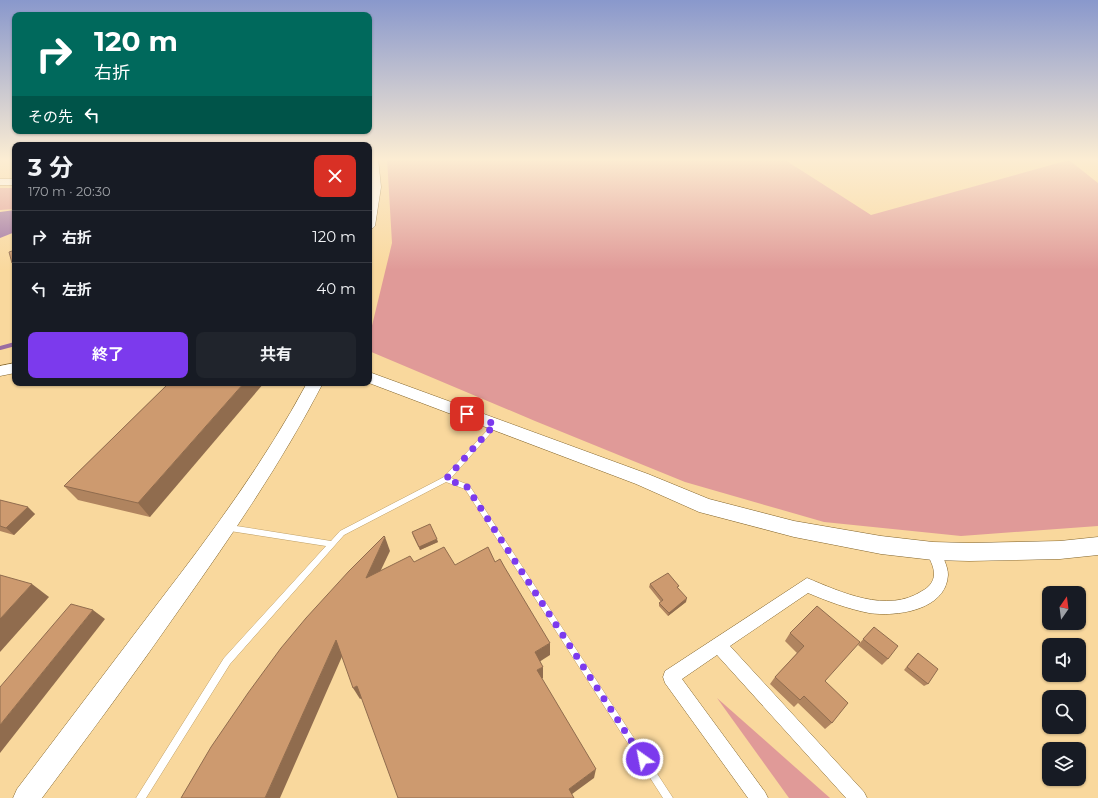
<!DOCTYPE html>
<html lang="ja">
<meta charset="utf-8">
<style>
body{margin:0;font-family:Montserrat,"Noto Sans JP",sans-serif;background:#20242c;color:#f1f3f6;height:100vh;display:flex;flex-direction:column;font-size:15px;white-space:nowrap}
*{box-sizing:border-box;margin:0}
p{font-size:13px;color:#9ea1a6}
.icon{flex:none;width:22px;height:22px;fill:none;stroke:currentColor;stroke-width:2;stroke-linecap:round;stroke-linejoin:round}
.map{position:relative;flex:1;overflow:hidden}
.panel{position:absolute;left:12px;top:142px;width:360px;height:244px;display:flex;flex-direction:column;background:#171b24;border-radius:8px;box-shadow:0 1px 3px #0004}
.panel>*{flex:none}
.top-card{position:absolute;left:12px;top:12px;width:360px;height:122px;border-radius:8px;box-shadow:0 1px 3px #0004;background:#00695c;color:#fff;overflow:hidden}
.needle{width:26px;rotate:14deg}
.tools{position:absolute;left:1042px;top:586px;display:grid;gap:8px}
.tools a{display:grid;place-items:center;width:44px;height:44px;border-radius:8px;background:#171b24;box-shadow:0 1px 3px #0004;font-size:20px}
.pin{position:absolute;display:grid;place-items:center;width:34px;height:34px;color:#fff;margin:-17px;border-radius:8px;box-shadow:0 2px 6px #0006}
.me{position:absolute;width:44px;margin:-22px;rotate:327deg;stroke-linejoin:round;filter:drop-shadow(0 0 3px #0008)}
.turn{display:flex;align-items:center;gap:14px;height:84px;padding:0 16px;font-size:18px}
.turn .icon{width:52px;height:52px;stroke-width:2.5}
.turn b{display:block;font-size:28px;line-height:34px}
.then{display:flex;align-items:center;height:38px;padding:0 16px;background:#0003;gap:8px;font-size:15px}
.round{display:grid;place-items:center;flex:none;width:42px;height:42px;border-radius:8px;background:#20242c}
.summary{display:flex;align-items:center;justify-content:space-between;height:68px;padding:0 16px}
h1{font-size:24px;font-weight:700;line-height:30px}
.primary-button{display:flex;gap:8px;margin-top:auto;padding:8px 16px}
.primary-button a{flex:1;height:46px;border-radius:8px;background:#7c3aed;color:#fff;font-size:16px;font-weight:700;line-height:46px;text-align:center}
.primary-button a+a{background:#20242c;color:#f1f3f6}
ul{padding:0;list-style:none}
li{display:flex;align-items:center;gap:12px;height:52px;padding:0 16px;border-top:1px solid #363941}
li div{flex:1}
li b{display:block;font-size:15px}
li em{font-style:normal}
.map>svg:first-child{display:block}
.green{fill:#e09a98}
.water{fill:#9a6da2}
.lines{fill:none;stroke-linecap:round;stroke-linejoin:round}
.stream{stroke:#9a6da2;stroke-width:4}
.lane-casing{stroke:#83652c;stroke-width:0.5}
.street-casing{stroke:#83652c;stroke-width:1}
.secondary-casing{stroke:#83652c;stroke-width:1}
.lane{fill:#fff;fill-rule:evenodd}
.street{fill:#fff;fill-rule:evenodd}
.secondary{fill:#fff;fill-rule:evenodd}
.wall{fill:#b0845f}
.shaded-wall{fill:#906c4e}
.building{fill:#cd9a6f;stroke:#906c4e}
.route{stroke:#7c3aed;stroke-width:7;stroke-dasharray:0 12.6}
</style>
<div class="map">
<svg width="1098" height="798" viewBox="0 0 1098 798">
<rect width="100%" height="100%" fill="#f9d89d"/>
<g class="green">
<polygon points="387,158 782,158 871,215 1069,160 1098,183 1098,526 961,536 824,522 685,482 535,421 369,351 369,338 392,243"/>
<polygon points="0,188 15,188 15,209 0,210"/>
<polygon points="717,698 830,798 789,798"/>
</g>
<polygon class="water" points="15,210 15,232 0,238 0,212"/>
<g class="lines">
<polyline class="stream" points="0,348 15,344"/>
<g class="lane-casing">
<polygon id="lane" points="495,423 497,424 498,425 497,426 451,478 469,485 673,798 663,798 465,489 446,482 344,535 230,664 146,798 136,798 224,658 326,546 230,531 228,530 227,528 228,526 230,525 331,541 340,531 444,477 493,424"/>
</g>
<g class="street-casing">
<path id="street" d="M933,545L938,547C942,555 948,566 948,575C946,611 895,617 869,613C848,609 827,601 808,593L730,646L864,792L867,798H846L717,655L682,679L765,792L768,798H748L665,683L663,677L665,671L807,578C841,592 887,614 922,591C928,588 934,582 934,574C934,566 929,558 926,551L928,547Z"/>
</g>
<g class="secondary-casing">
<g id="secondary">
<polygon points="369,158 378,158 381,187 375,226 373,228 369,229 369,197 371,187"/>
<rect x="0" y="179" width="15" height="6"/>
<polygon points="15,363 15,373 0,376 0,366"/>
<polygon points="369,372 648,474 709,499 794,521 881,536 933,542 969,543 1060,541 1098,537 1098,555 1060,559 969,561 933,560 881,554 794,537 699,512 636,484 369,383"/>
<path d="M307,383H323C282,462 232,535 181,607C136,672 89,735 42,798H13L17,789C64,727 111,665 158,603C212,533 265,461 307,383Z"/>
</g>
</g>
<use href="#lane" class="lane"/>
<use href="#street" class="street"/>
<use href="#secondary" class="secondary"/>
</g>
<g class="wall">
<polygon points="169,383 150,517 78,500 64,486"/>
<polygon points="0,500 35,514 14,535 0,531"/>
<polygon points="412,532 438,542 420,550 413,536"/>
<polygon points="650,584 678,589 686,602 668,616 659,606 659,603 661,602 649,587"/>
<polygon points="817,606 825,681 832,723 825,729 798,703 794,707 770,684 775,677 797,653 785,641 790,633"/>
<polygon points="874,627 888,659 882,665 858,645"/>
<polygon points="918,653 928,684 924,686 904,670 915,656"/>
</g>
<g class="shaded-wall">
<polygon points="15,262 15,267 12,263"/>
<polygon points="244,383 264,383 150,517 138,503"/>
<polygon points="28,507 35,514 14,535 6,528"/>
<polygon points="385,537 390,551 371,591 366,578"/>
<polygon points="437,539 438,542 420,550 419,547"/>
<polygon points="32,584 49,597 0,652 0,619"/>
<polygon points="687,598 686,602 668,616 669,613"/>
<polygon points="93,610 105,619 0,753 0,725"/>
<polygon points="336,640 344,652 280,798 265,798"/>
<polygon points="550,643 550,655 536,664 535,652"/>
<polygon points="543,667 543,678 537,681 537,670"/>
<polygon points="357,686 364,697 360,699 353,688"/>
<polygon points="596,769 594,778 568,797 569,789"/>
</g>
<g class="building">
<polygon points="15,250 15,262 12,263 9,252"/>
<polygon points="169,383 244,383 138,503 64,486"/>
<polygon points="0,500 28,507 6,528 0,526"/>
<polygon points="430,524 437,539 419,547 412,532"/>
<polygon points="384,536 385,537 366,578 410,556 414,562 444,547 455,565 488,547 495,562 500,559 505,568 550,643 535,652 543,667 537,670 596,769 569,789 574,798 398,798 357,686 353,688 336,640 265,798 181,798 211,747 248,693 281,648 306,618 349,571"/>
<polygon points="668,573 679,586 677,587 687,598 669,613 659,603 663,600 650,584"/>
<polygon points="0,575 32,584 0,619"/>
<polygon points="71,604 93,610 0,725 0,687"/>
<polygon points="817,606 860,642 825,681 848,703 832,723 804,696 800,700 775,677 804,646 790,633"/>
<polygon points="874,627 898,646 888,659 863,639"/>
<polygon points="918,653 938,669 928,684 907,667"/>
</g>
<linearGradient id="sky" x2="0" y2="1"><stop stop-color="#8998cc"/><stop offset="0.59" stop-color="#fcedd3"/><stop offset="1" stop-color="#fcedd3" stop-opacity="0"/></linearGradient>
<rect width="1098" height="270" fill="url(#sky)"/>
<g class="lines">
<polyline class="route" points="467,414 495,424 446,479 467,487 643,759"/>
</g>
</svg>
<div class="tools">
<a><svg class="needle" viewBox="-14 -14 28 28"><path d="M0-13l5 13h-10z" fill="#e53935"/><path d="M0 13l5-13h-10z" fill="#9ea1a6"/></svg></a>
<a><svg class="icon" aria-label="sound" viewBox="0 0 24 24"><path d="M4 9h4l5-4v14l-5-4H4zM17 9q2 3 0 6"/></svg></a>
<a><svg class="icon" aria-label="search" viewBox="0 0 24 24"><circle cx="10" cy="10" r="6"/><path d="M15 15l6 6"/></svg></a>
<a><svg class="icon" aria-label="layers" viewBox="0 0 24 24"><path d="M12 4l9 5-9 5-9-5zM3 14l9 5 9-5"/></svg></a>
</div>
<div class="pin" style="left:467px;top:414px;background:#d93025"><svg class="icon" aria-label="arrive" viewBox="0 0 24 24"><path d="M6 21V4h12l-3 4 3 4H6"/></svg></div>
<svg class="me" style="left:643px;top:759px" viewBox="-20 -20 40 40"><circle r="17" fill="#7c3aed" stroke="#fff" stroke-width="3"/><path d="M0-11L8 9 0 5-8 9z" fill="#fff"/></svg>
<div class="top-card">
<div class="turn"><svg class="icon" aria-label="right" viewBox="0 0 24 24"><path d="M7 20v-9h11M14 6l5 5-5 5"/></svg><div><b>120 m</b>右折</div></div>
<div class="then">その先<svg class="icon" aria-label="left" viewBox="0 0 24 24"><path d="M17 20v-9H6M10 6l-5 5 5 5"/></svg></div>
</div>
<section class="panel">
<div class="summary"><div><h1>3 分</h1><p>170 m · 20:30</p></div><a class="round" style="background:#d93025;color:#fff"><svg class="icon" aria-label="close" viewBox="0 0 24 24"><path d="M6 6l12 12M18 6L6 18"/></svg></a></div>
<ul>
<li><svg class="icon" aria-label="right" viewBox="0 0 24 24"><path d="M7 20v-9h11M14 6l5 5-5 5"/></svg><div><b>右折</b></div><em>120 m</em></li>
<li><svg class="icon" aria-label="left" viewBox="0 0 24 24"><path d="M17 20v-9H6M10 6l-5 5 5 5"/></svg><div><b>左折</b></div><em>40 m</em></li>
</ul>
<div class="primary-button"><a>終了</a><a>共有</a></div>
</section>
</div>
